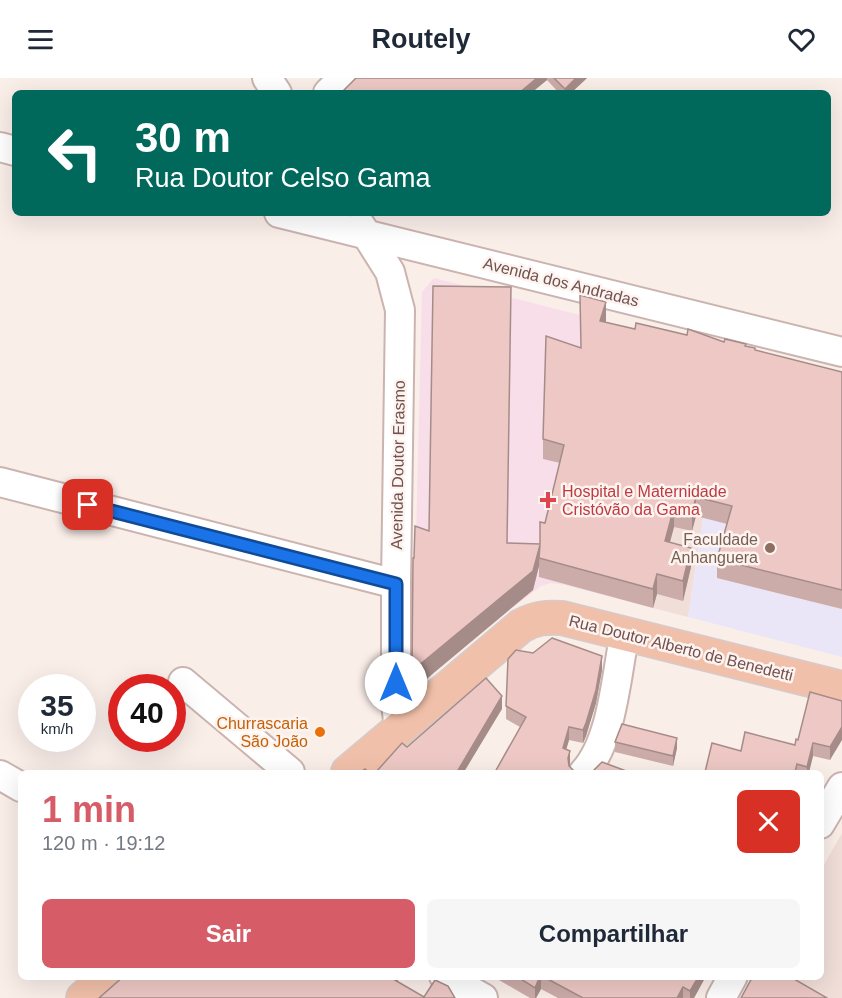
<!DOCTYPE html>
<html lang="pt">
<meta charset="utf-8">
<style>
body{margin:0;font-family:Helvetica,sans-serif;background:#f6f6f7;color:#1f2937;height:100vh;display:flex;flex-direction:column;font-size:22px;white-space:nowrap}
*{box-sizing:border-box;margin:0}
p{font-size:20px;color:#747a83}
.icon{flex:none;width:33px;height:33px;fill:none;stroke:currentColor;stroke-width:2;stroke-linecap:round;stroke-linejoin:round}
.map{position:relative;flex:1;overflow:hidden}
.sheet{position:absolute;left:18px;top:692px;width:806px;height:210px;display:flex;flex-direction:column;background:#fff;border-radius:9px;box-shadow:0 6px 24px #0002}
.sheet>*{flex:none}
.top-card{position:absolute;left:12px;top:12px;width:819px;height:126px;border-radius:9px;box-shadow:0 6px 24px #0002;background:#00695c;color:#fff;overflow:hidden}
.speed{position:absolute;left:18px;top:596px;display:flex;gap:12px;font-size:30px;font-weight:700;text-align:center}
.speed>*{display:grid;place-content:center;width:78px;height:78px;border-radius:50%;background:#fff;box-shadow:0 6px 24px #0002;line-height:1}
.speed small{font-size:15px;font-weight:400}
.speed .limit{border:9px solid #d22;background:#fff;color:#111}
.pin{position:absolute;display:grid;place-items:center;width:51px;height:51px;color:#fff;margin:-26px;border-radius:12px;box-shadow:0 3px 9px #0006}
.me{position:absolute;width:66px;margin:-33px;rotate:0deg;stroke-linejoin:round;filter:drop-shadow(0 0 4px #0008)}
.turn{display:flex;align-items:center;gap:21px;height:126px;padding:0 24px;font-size:27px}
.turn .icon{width:78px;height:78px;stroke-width:2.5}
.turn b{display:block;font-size:42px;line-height:51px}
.round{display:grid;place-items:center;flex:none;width:63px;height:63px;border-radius:9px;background:#f6f6f7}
.summary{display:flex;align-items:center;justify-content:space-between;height:102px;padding:0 24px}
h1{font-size:36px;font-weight:700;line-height:45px;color:#d65d68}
.button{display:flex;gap:12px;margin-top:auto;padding:12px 24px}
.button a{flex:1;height:69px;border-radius:9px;background:#d65d68;color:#fff;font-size:24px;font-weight:700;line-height:69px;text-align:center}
.button a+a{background:#f6f6f7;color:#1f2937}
header{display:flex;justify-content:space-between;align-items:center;height:78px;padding:0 24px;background:#fff;font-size:27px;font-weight:700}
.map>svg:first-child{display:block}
.residential{fill:#f1ded9}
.education{fill:#ebe6f7}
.medical{fill:#f7dee9}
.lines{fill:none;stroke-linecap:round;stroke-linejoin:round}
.minor-casing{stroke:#cbb4b0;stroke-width:32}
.major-casing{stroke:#d5cbca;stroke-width:36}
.minor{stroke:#fff;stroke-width:28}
.major{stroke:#f1c0aa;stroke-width:33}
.wall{fill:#ccaca9}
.shaded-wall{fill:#a68c89}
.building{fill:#edc8c4;stroke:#a68c89;stroke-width:1.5}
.route-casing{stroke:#114b97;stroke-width:15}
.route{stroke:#1a73e8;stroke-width:10}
.health-dot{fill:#e0444e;stroke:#fdf4f0;stroke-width:2}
.education-dot{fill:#8d6e63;stroke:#fdf4f0;stroke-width:2}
.food-dot{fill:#e8710a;stroke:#fdf4f0;stroke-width:2}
.labels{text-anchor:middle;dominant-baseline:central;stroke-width:5;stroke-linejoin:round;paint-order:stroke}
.street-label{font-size:16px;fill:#725150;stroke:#fdf4f0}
.health-label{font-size:16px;fill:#be3a42;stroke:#fdf4f0;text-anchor:start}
.education-label{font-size:16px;fill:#785e54;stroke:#fdf4f0;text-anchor:end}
.food-label{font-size:16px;fill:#c56008;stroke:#fdf4f0;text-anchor:end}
</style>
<header><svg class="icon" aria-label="menu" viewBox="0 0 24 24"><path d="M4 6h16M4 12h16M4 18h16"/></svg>Routely<svg class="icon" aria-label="heart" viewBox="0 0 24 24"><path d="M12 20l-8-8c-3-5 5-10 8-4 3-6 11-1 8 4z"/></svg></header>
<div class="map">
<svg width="842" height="920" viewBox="0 0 842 920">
<rect width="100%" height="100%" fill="#faeee9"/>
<g class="residential">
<polygon points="687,396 709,401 688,539 653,530"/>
<polygon points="842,755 842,920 746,920 759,899 820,898 821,792"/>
</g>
<polygon class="education" points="842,301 842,579 688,539 709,401"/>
<polygon class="medical" points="434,200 619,247 597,333 687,396 653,530 565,507 551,505 541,508 413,606 411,595 412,500 415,499 422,214"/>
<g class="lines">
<g class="minor-casing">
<g id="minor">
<polyline points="267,0 277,15"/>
<polyline points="328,15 343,0"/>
<polyline points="0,69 15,73"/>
<polyline points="279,135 842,274"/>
<polyline points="361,148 390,194 400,232 396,506 396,625 399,652"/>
<polyline points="0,404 396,506"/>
<polyline points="183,604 290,694"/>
<path d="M584,694C613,662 616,597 625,555"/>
<polyline points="0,697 21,709"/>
<polyline points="820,746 842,709"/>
<polyline points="444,898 483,920"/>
<polyline points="721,920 733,898"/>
</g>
</g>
<g class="major-casing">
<g id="major">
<path d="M348,694L521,548C535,540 546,539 562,540L842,610"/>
<polyline points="83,920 109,898"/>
</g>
</g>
<use href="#minor" class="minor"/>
<use href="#major" class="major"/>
</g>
<g class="wall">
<polygon points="356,0 587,0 571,15 559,15 547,2 531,15 341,15"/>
<polygon points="606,243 605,244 635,251 687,257 746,268 755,272 842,294 842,531 717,500 717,481 727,446 696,438 692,453 674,449 670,464 691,489 683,523 657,516 653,530 539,499 539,488 533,512 412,613 414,480 429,453 507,465 540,466 560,385 543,381 543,361 581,270"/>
<polygon points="602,592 596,625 586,658 583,665 569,662 566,671 570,686 569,688 520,649 506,641 506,628"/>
<polygon points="841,622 830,682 813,678 809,694 705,694 741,673 795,667 798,662"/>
<polygon points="615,664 677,670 673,688 615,674"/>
<polygon points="492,898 706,898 694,920 558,920 541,911 536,920 530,920"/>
</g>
<g class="shaded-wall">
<polygon points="537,0 547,0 547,2 531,15 519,15"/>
<polygon points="576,0 587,0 571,15 565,15 565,11"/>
<polygon points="606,224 606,243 600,263 600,243"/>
<polygon points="696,419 696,438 692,453 692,434"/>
<polygon points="674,429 674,449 665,482 665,463"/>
<polygon points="540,467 539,488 533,512 412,613 412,593"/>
<polygon points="691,470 691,489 683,523 683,503"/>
<polygon points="657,496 657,516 653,530 653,511"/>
<polygon points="602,578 602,592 596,625 586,658 583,665 583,652"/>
<polygon points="502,618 502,631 464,694 457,694"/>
<polygon points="569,649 569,662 563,683 563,670"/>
<polygon points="842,649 842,662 830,682 830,669"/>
<polygon points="677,660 677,670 673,688 673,678"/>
<polygon points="813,665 813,678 809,694 807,694 807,689"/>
<polygon points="570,673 570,686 568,693 568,680"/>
<polygon points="395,898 398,898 398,904 393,901"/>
<polygon points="541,898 541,911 536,920 535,920 535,910"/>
<polygon points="699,898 706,898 694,920 690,920 690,913"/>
<polygon points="683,909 683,920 677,920"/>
</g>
<g class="building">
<polygon points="356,0 537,0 519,15 341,15"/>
<polygon points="554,0 576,0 565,11"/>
<polygon points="433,208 511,209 507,465 540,466 540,444 545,445 564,367 543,361 546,258 581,270 580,217 606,224 600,243 635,251 636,245 687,257 688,251 724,264 725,261 746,266 745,268 755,270 755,272 842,294 842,512 717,481 732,428 696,419 692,434 674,429 665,463 691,470 683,503 657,496 653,511 539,480 540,467 533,493 412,593 413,480 414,480 415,448 429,453"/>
<polygon points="552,560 602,578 596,612 586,645 583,652 569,649 563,670 570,673 568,680 569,688 575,694 495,694 526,639 506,628 508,581 516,572 533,575"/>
<polygon points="486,600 502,618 457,694 376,694 402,665 407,669"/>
<polygon points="810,614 842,623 842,649 830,669 813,665 807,689 797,686 795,694 705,694 712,665 741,673 745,654 795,667 796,661 798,662"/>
<polygon points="622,646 677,660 673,678 615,664"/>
<polygon points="602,684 629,694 592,694"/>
<polygon points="365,691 369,694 361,694"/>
<polygon points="124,898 395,898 393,901 424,919 435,902 448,908 455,920 99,920"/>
<polygon points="516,898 540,898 535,910"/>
<polygon points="542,898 699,898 690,913 683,909 677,920 583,920"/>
<polygon points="753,898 789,898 827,920 741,920"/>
</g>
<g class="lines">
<g class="route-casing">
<polyline id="route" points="88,427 396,506 396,605"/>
</g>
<use href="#route" class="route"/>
</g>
<path class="health-dot" d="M545 413h6v6h6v6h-6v6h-6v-6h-6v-6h6z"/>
<circle class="education-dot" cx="770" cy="470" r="6"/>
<circle class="food-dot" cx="320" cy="654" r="6"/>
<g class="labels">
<g class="street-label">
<text transform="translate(561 204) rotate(14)">Avenida dos Andradas</text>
<text transform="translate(398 387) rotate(-89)">Avenida Doutor Erasmo</text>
<text transform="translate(681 570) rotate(14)">Rua Doutor Alberto de Benedetti</text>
</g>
<g class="health-label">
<text x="562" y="413">Hospital e Maternidade<tspan x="562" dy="18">Cristóvão da Gama</tspan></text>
</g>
<g class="education-label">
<text x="758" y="461">Faculdade<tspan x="758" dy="18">Anhanguera</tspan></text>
</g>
<g class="food-label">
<text x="308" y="645">Churrascaria<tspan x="308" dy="18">São João</tspan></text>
</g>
</g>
</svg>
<div class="speed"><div>35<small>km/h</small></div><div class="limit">40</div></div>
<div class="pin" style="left:88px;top:427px;background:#d93025"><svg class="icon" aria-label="arrive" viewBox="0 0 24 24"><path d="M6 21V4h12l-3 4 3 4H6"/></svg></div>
<svg class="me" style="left:396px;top:605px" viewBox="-20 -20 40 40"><circle r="19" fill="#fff"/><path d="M0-13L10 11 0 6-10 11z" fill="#1a73e8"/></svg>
<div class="top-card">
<div class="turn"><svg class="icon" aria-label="left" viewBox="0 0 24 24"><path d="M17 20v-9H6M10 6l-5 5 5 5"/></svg><div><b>30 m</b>Rua Doutor Celso Gama</div></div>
</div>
<section class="sheet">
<div class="summary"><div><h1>1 min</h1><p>120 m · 19:12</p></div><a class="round" style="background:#d93025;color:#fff"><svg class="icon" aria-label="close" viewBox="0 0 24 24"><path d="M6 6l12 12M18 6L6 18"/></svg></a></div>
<div class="button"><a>Sair</a><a>Compartilhar</a></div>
</section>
</div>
